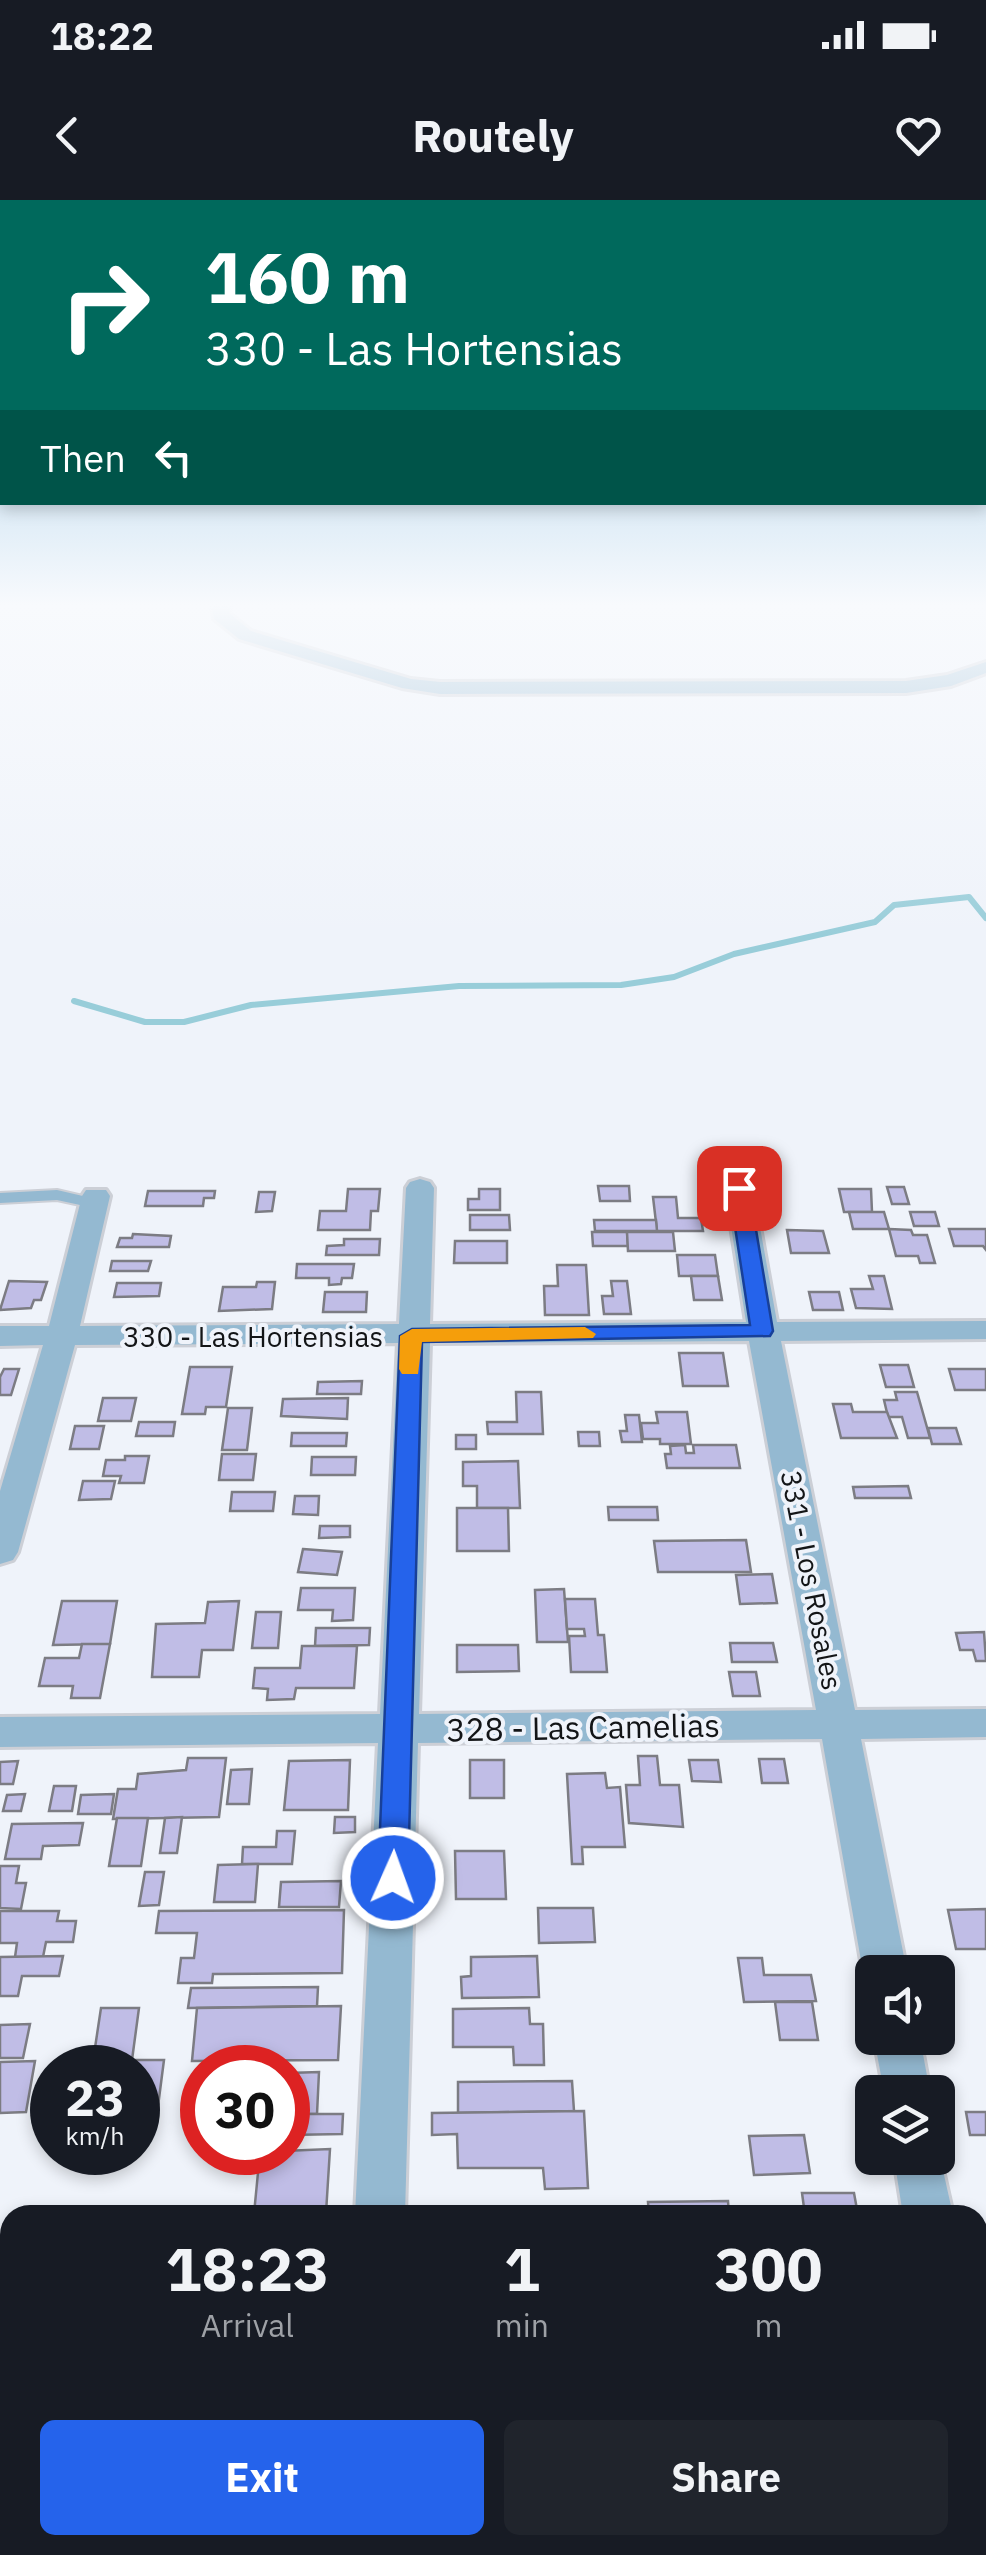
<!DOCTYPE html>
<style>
body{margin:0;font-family:"IBM Plex Sans",sans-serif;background:#20242c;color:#f1f3f6;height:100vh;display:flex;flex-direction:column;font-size:38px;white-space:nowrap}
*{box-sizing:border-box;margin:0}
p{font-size:32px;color:#9ea1a6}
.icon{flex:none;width:55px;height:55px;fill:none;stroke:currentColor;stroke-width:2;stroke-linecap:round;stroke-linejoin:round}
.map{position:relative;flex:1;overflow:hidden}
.details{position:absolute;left:0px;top:2005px;width:988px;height:350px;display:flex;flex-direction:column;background:#171b24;border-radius:30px 30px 0 0;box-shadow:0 5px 15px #0003}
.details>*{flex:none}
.hud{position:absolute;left:0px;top:0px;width:988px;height:305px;box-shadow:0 5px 15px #0003;background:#00695c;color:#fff;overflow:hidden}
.tools{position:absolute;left:855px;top:1755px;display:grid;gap:20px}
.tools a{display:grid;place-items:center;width:100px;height:100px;border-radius:15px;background:#171b24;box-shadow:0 5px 15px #0003;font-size:50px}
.speed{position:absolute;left:30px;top:1845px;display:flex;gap:20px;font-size:50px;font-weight:700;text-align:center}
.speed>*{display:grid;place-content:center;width:130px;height:130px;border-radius:50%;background:#171b24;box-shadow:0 5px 15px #0003;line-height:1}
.speed small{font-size:25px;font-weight:400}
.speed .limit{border:15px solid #d22;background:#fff;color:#111}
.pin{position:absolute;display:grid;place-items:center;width:85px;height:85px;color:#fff;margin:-42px;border-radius:20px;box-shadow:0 5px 15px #0006}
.me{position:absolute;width:110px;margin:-55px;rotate:2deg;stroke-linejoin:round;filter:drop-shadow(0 0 8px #0008)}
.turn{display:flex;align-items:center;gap:35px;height:210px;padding:0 40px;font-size:45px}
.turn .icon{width:130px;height:130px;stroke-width:2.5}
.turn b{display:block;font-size:70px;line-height:85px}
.then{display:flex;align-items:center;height:95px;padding:0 40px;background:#0003;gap:20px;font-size:38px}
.eta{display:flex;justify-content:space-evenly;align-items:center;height:170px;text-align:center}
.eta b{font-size:60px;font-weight:800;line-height:70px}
.cta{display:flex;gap:20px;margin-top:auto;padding:20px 40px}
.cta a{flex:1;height:115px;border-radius:15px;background:#2563eb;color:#fff;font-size:40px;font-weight:800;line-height:115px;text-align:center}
.cta a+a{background:#20242c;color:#f1f3f6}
.status{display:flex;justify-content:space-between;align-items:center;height:70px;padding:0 50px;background:#171b24;direction:ltr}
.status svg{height:28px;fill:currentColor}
header{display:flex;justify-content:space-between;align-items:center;height:130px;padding:0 40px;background:#171b24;font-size:45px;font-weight:800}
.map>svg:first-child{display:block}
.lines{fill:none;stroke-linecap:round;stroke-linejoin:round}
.stream{stroke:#98cdd9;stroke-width:6}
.building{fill:#c0bde6;stroke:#7c7c83;stroke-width:2.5}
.service-casing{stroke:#cccfd6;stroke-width:4}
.minor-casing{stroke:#cccfd6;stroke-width:6}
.service{fill:#94b9d1;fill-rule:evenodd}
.minor{fill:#94b9d1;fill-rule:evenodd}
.route{fill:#2563eb;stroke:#184099;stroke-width:2.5}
.slow{fill:#f59e0b}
.labels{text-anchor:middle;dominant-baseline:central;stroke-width:8;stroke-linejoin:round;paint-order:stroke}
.street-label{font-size:28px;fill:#131517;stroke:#eff3fa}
.near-street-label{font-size:32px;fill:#131517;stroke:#eff3fa}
</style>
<div class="status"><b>18:22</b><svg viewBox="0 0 49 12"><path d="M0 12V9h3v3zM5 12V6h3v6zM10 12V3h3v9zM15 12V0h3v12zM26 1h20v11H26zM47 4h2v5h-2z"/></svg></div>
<header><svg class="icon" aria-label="back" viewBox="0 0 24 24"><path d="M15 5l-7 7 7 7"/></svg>Routely<svg class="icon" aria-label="heart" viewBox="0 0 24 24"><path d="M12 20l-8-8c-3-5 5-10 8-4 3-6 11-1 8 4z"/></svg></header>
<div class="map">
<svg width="986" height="2355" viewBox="0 0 986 2355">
<rect width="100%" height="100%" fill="#eff3fa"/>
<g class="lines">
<polyline class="stream" points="74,801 145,822 184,822 251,805 459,786 621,785 674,777 734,754 875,722 894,705 969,697 986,718"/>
</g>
<g class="building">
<polygon points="598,986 629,986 630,1001 600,1001"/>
<polygon points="887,987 904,987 909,1004 892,1004"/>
<polygon points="348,989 380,989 378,1011 371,1011 370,1030 318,1030 320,1011 346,1011"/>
<polygon points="479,989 500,989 500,1010 468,1010 468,999 479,999"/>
<polygon points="839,989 871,989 872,1012 844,1012"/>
<polygon points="148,991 215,991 214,998 204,998 203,1006 145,1006"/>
<polygon points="259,992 275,992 272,1011 256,1012"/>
<polygon points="653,997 676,997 678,1018 701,1018 703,1031 657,1031"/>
<polygon points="849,1012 884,1012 889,1029 853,1029"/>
<polygon points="910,1012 935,1012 939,1026 914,1026"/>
<polygon points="470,1015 509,1015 510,1030 470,1030"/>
<polygon points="594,1020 656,1020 657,1031 595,1031"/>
<polygon points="889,1029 911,1030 913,1035 927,1035 935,1063 920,1063 918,1056 896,1056"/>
<polygon points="949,1029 986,1029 986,1050 983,1046 954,1046"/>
<polygon points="787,1030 823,1031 829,1053 791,1053"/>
<polygon points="592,1032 627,1032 628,1046 593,1046"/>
<polygon points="627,1032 673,1032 675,1051 628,1051"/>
<polygon points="133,1034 171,1036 169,1047 117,1047 120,1038 132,1038"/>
<polygon points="344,1039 380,1039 379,1055 326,1055 327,1046 344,1045"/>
<polygon points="455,1041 507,1041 507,1063 454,1063"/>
<polygon points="677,1055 715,1055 718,1076 679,1076"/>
<polygon points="112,1061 151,1061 148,1071 110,1071"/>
<polygon points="297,1064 354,1064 352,1078 342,1078 341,1084 329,1085 329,1078 296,1078"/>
<polygon points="557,1065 586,1065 589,1115 545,1115 544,1086 558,1086"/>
<polygon points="691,1076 718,1076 722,1100 694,1100"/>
<polygon points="869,1076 884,1076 892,1109 856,1108 851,1089 873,1089"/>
<polygon points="9,1081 47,1082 41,1100 34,1100 31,1108 0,1110"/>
<polygon points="611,1081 627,1081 631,1114 604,1114 602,1096 613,1096"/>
<polygon points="257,1082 275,1082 272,1109 219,1111 223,1087 256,1087"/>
<polygon points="117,1083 161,1083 159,1096 114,1097"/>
<polygon points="325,1092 367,1092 366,1112 323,1112"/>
<polygon points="809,1092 839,1092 843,1110 813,1110"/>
<polygon points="679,1153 723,1153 728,1186 683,1186"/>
<polygon points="880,1165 908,1165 914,1187 886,1187"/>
<polygon points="190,1167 232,1167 226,1207 206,1207 205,1214 182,1214"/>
<polygon points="4,1169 19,1169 11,1195 0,1195 0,1177"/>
<polygon points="949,1169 986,1169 986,1190 955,1190"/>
<polygon points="362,1181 361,1194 317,1194 318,1182"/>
<polygon points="516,1192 541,1192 543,1234 488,1234 487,1222 517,1222"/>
<polygon points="895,1192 917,1192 930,1238 908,1238 902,1217 888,1217 884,1200 897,1200"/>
<polygon points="103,1198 136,1198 131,1221 98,1221"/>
<polygon points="348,1198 347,1219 281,1216 283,1199"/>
<polygon points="833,1204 851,1204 853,1212 887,1212 897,1238 841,1238"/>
<polygon points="228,1208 252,1208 247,1250 222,1250"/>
<polygon points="656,1212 687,1212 691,1244 660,1244 660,1239 643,1239 641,1223 658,1223"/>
<polygon points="625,1215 639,1215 642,1242 622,1242 620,1231 627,1231"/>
<polygon points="139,1222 175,1222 173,1236 136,1236"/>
<polygon points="75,1226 104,1226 99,1249 70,1249"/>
<polygon points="928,1228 956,1228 961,1244 932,1244"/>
<polygon points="578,1232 599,1232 600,1246 579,1246"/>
<polygon points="292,1233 347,1233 346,1246 291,1246"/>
<rect x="456" y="1235" width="20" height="14"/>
<polygon points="685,1245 686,1253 694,1253 693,1245 736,1245 740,1268 667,1268 665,1254 671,1254 670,1246"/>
<polygon points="222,1254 256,1254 253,1280 219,1280"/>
<polygon points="125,1256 149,1256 144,1283 119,1283 121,1276 103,1276 106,1260 125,1260"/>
<polygon points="312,1257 356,1257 355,1275 311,1275"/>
<polygon points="518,1261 520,1308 477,1308 477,1286 463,1286 463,1262"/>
<polygon points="83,1281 115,1281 111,1299 79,1300"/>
<polygon points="908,1286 911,1298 855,1298 853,1287"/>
<polygon points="232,1292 275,1292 273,1311 230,1311"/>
<polygon points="295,1296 319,1296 318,1315 293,1314"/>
<polygon points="608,1307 657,1307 658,1320 609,1320"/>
<polygon points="457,1308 508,1308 509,1351 457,1351"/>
<polygon points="320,1326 350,1326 350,1337 319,1338"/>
<polygon points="746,1340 751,1372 658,1372 654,1341"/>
<polygon points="303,1349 342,1352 337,1375 298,1372"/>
<polygon points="772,1374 777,1403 740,1404 736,1375"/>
<polygon points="301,1388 355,1388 353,1420 332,1421 333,1410 298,1410"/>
<polygon points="564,1389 568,1442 537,1442 535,1390"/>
<polygon points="565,1399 595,1399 598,1435 604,1435 607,1472 571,1472 569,1436 585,1436 584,1429 567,1429"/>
<polygon points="62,1401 117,1401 110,1444 53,1445"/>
<polygon points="239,1401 233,1450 202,1450 199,1477 152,1477 156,1424 205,1423 208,1402"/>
<polygon points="256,1412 281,1412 278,1448 252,1448"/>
<polygon points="316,1428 370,1428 369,1445 315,1446"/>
<polygon points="984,1432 986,1461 976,1461 973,1450 960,1450 956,1433"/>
<polygon points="730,1443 773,1443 777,1462 732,1462"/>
<polygon points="82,1444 110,1444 100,1498 71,1498 73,1486 39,1486 45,1458 79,1458"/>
<polygon points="457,1445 518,1445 519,1471 457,1472"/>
<polygon points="302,1446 357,1446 354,1488 296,1488 294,1499 267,1500 268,1489 253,1488 255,1468 300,1468"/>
<polygon points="729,1472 756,1472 760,1496 733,1496"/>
<polygon points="638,1556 657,1556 660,1585 679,1585 683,1627 629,1623 626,1585 640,1585"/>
<polygon points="188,1558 226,1558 219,1617 113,1619 118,1589 136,1589 138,1574 186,1570"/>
<polygon points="759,1559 784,1559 788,1583 762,1583"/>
<polygon points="350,1560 348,1610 284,1610 289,1561"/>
<rect x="470" y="1560" width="34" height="38"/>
<polygon points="689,1560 718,1560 721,1582 692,1581"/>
<polygon points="18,1561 13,1584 0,1584 0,1562"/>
<polygon points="252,1569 249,1604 227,1604 231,1570"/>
<polygon points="605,1573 607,1588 620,1587 625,1647 582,1647 583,1664 572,1664 567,1574"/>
<polygon points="54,1586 76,1586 72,1611 49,1611"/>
<polygon points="25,1594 21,1611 3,1611 7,1595"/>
<polygon points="114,1594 111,1614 78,1614 81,1595"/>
<polygon points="182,1617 177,1653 160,1653 165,1618"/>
<polygon points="335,1617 355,1617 355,1632 334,1633"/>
<polygon points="117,1618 148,1618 141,1666 109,1666"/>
<polygon points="83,1623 79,1645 43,1646 41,1659 5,1659 12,1624"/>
<polygon points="277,1631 295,1631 292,1664 242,1664 243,1647 276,1647"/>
<polygon points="455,1651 504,1651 506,1699 456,1699"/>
<polygon points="258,1664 255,1702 214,1702 218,1665"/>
<polygon points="0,1666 19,1666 16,1683 26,1683 21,1709 0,1708"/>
<polygon points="145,1672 164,1672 159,1705 139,1706"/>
<polygon points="341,1681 339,1707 279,1707 281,1682"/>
<polygon points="538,1708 593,1708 595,1742 539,1743"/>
<polygon points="986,1709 986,1749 956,1749 948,1710"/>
<polygon points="344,1710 342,1773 213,1774 212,1783 178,1783 181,1758 194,1758 197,1733 156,1733 159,1711"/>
<polygon points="0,1711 59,1711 57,1721 76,1721 73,1742 46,1742 43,1757 15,1757 17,1743 0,1743"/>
<polygon points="63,1756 59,1776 22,1776 18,1796 0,1796 0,1757"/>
<polygon points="537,1756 539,1797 462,1798 461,1777 471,1776 471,1757"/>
<polygon points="738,1758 762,1758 764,1775 811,1775 816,1801 744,1802"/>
<polygon points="318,1787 317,1806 188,1808 191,1788"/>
<polygon points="775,1802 812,1802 818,1840 780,1840"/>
<polygon points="341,1806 338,1860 192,1861 197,1808"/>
<polygon points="101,1808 139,1808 132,1860 93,1861"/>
<polygon points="529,1808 530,1824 543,1824 544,1865 514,1865 513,1847 453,1847 453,1809"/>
<polygon points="30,1824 23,1858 0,1858 0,1825"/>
<polygon points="134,1860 164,1860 157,1914 138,1914 138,1868 132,1868"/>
<polygon points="35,1861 26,1912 0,1913 0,1862"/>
<polygon points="319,1872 317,1914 288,1914 288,1873"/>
<polygon points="572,1881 574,1911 458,1913 458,1882"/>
<polygon points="584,1911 588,1988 545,1989 543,1968 458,1968 457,1934 432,1935 432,1913"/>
<polygon points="966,1912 986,1912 986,1935 970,1935"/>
<polygon points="288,1914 343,1914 342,1934 288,1935"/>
<polygon points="804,1935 810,1973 754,1975 749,1936"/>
<polygon points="330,1949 326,2013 254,2014 260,1952"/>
<polygon points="802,1993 854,1993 858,2015 805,2015"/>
<polygon points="728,2001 729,2015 649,2015 648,2002"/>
<rect x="606" y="2345" width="52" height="10"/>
<polygon points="836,2345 881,2345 882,2355 838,2355"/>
<polygon points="315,2346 314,2355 272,2355 273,2347"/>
</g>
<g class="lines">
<g class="service-casing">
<polygon id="service" points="57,990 100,1000 102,1003 94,1008 57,1000 0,1003 0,993"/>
</g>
<g class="minor-casing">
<g id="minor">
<polygon points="212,407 230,407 229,413 251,431 411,479 440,482 906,481 947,475 986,462 986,473 951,486 906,493 440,494 402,488 239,439 214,419"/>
<path d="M420,979L430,982L434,988L430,1124L746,1122L725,988L729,982H749L753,988L777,1122L986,1121V1139L781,1141L855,1510L986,1509V1537L861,1539L907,1772H872V1786L863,1772L822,1539L418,1543L405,2015H355L378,1543L0,1547V1517L380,1514L398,1143L75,1145L18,1352L13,1360L0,1364V1291L43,1145L0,1146V1126H49L82,996L86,990H106L110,996L80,1126L399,1124L406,988L410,982ZM749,1141L816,1510L419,1514L430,1143Z"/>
<polygon points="874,1838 920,1838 930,1892 884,1892"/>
<polygon points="938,1948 953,2015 903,2015 894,1958 938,1958"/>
<rect x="978" y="2146" width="8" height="50"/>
<polygon points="10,2158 10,2210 0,2211 0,2159"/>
<polygon points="978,2255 986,2258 986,2354 966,2345 978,2345"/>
<rect x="342" y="2345" width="56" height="10"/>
</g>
</g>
<use href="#service" class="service"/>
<use href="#minor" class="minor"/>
</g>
<linearGradient id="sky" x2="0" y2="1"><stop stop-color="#88bee2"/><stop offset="0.55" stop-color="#f8fafd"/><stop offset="1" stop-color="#f8fafd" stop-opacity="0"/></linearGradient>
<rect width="986" height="737" fill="url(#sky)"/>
<polygon class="route" points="739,982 749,988 773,1131 770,1136 422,1142 408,1678 404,1687 393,1690 383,1687 378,1678 400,1136 412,1129 750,1125 729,988"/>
<polygon class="slow" points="585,1127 596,1134 593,1138 422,1142 418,1174 402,1174 399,1169 400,1136 412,1129"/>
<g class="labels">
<g class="street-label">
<text x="253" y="1136">330 - Las Hortensias</text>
<text transform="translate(812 1380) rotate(79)">331 - Los Rosales</text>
</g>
<g class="near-street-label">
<text transform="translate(583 1527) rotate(-1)">328 - Las Camelias</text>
</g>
</g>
</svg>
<div class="tools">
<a><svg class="icon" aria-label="sound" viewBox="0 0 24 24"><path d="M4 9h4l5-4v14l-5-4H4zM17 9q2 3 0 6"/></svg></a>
<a><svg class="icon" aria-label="layers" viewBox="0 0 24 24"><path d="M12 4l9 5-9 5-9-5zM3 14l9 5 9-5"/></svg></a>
</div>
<div class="speed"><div>23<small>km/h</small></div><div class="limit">30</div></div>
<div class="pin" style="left:739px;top:988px;background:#d93025"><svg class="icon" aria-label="arrive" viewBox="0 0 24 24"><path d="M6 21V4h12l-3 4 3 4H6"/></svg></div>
<svg class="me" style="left:393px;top:1678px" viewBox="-20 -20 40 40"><circle r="17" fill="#2563eb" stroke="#fff" stroke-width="3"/><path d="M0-11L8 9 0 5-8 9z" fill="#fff"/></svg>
<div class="hud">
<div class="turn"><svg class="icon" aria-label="right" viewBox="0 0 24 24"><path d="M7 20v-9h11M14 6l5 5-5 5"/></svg><div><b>160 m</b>330 - Las Hortensias</div></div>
<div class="then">Then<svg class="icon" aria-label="left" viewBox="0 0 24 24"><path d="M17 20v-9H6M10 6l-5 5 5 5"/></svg></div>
</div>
<section class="details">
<div class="eta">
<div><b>18:23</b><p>Arrival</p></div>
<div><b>1</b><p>min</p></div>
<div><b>300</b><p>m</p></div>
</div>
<div class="cta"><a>Exit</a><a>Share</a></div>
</section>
</div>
